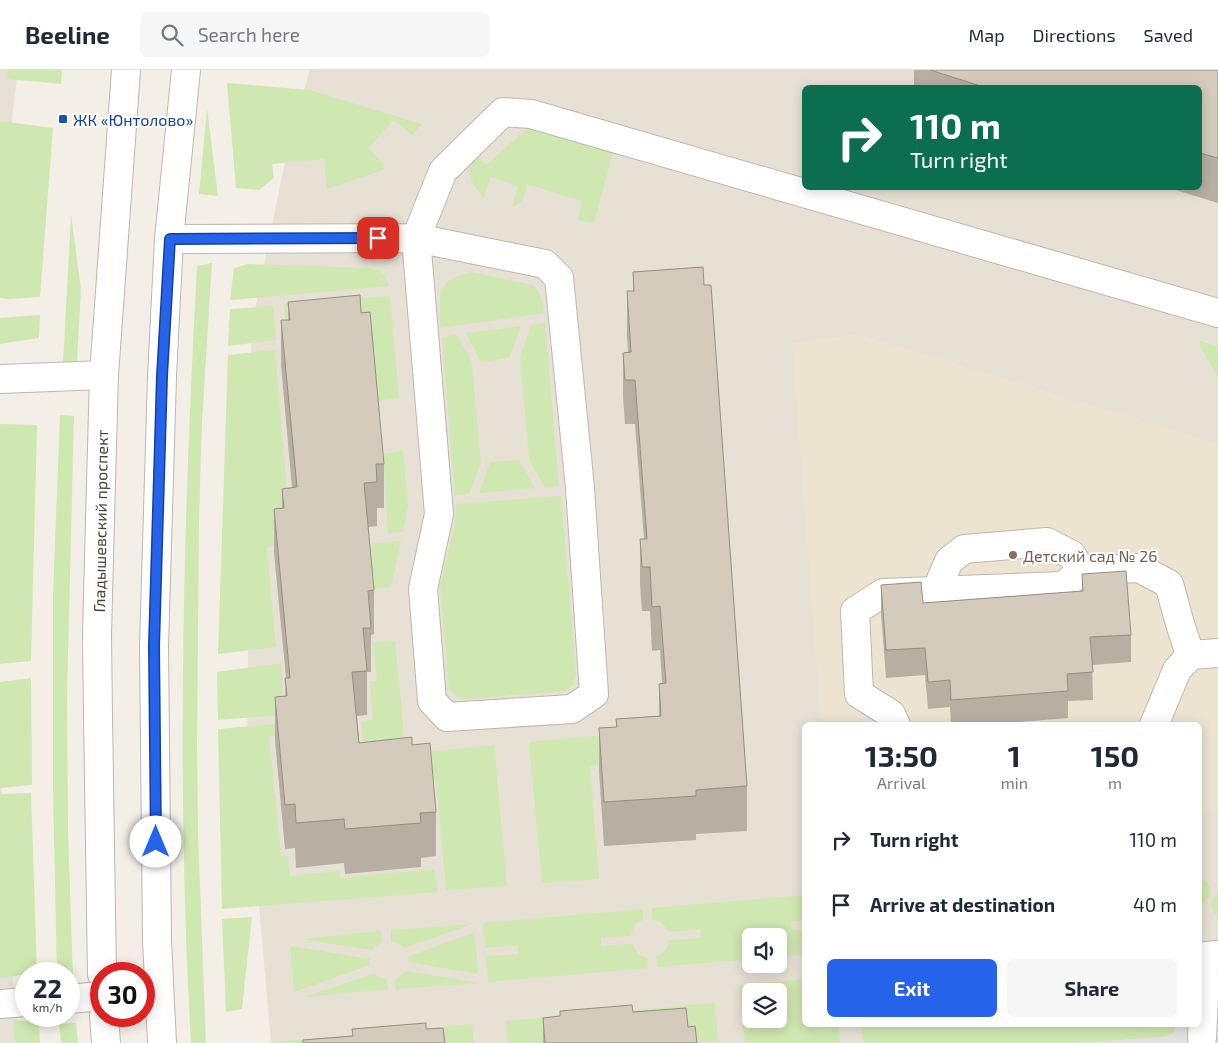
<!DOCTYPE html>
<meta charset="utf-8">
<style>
body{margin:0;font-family:"Exo 2",sans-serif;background:#f6f6f7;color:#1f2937;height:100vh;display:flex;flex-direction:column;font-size:19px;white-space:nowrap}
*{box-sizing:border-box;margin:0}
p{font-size:16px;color:#747a83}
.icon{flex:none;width:28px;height:28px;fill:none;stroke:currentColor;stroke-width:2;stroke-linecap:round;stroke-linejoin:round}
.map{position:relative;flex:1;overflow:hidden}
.details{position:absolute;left:802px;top:652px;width:400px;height:305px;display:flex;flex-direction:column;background:#fff;border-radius:8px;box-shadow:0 2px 12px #0003}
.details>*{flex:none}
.banner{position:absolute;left:802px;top:15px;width:400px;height:105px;border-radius:8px;box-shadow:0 2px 12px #0003;background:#0b6e4f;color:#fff;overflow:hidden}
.tools{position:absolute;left:742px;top:858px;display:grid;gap:10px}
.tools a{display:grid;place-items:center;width:45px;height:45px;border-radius:8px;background:#fff;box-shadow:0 2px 12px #0003;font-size:25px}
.speed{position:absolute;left:15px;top:892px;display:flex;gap:10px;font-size:25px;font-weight:700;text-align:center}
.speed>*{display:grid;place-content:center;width:65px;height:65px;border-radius:50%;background:#fff;box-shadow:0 2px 12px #0003;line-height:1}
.speed small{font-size:12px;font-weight:400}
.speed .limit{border:8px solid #d22;background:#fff;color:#111}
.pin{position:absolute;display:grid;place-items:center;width:42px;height:42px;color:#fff;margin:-21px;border-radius:10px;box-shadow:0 2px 8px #0006}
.me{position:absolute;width:55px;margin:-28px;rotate:0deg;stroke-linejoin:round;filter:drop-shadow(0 0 4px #0008)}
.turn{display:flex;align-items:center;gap:18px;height:105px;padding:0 25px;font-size:22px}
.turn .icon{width:65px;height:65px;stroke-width:2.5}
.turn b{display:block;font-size:35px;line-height:42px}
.eta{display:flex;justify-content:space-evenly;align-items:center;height:85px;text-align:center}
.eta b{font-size:30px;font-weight:700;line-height:35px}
.action{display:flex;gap:10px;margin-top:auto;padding:10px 25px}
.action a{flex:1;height:58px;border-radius:8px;background:#2563eb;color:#fff;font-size:20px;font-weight:700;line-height:58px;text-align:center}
.action a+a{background:#f6f6f7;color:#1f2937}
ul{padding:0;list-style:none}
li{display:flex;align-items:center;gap:15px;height:65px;padding:0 25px}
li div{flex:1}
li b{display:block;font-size:19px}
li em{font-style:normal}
header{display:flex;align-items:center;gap:30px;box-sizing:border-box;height:70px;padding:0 25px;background:#fff;border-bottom:1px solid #e0e1e3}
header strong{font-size:24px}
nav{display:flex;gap:28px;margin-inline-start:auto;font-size:18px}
.search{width:350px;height:45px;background:#f6f6f7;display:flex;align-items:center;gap:12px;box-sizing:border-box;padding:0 18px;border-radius:8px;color:#747a83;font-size:19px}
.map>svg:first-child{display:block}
.residential{fill:#e7e1d5;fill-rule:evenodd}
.education{fill:#ece4d1}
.green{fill:#cfe7b0;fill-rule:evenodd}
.parking{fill:#e4e2df}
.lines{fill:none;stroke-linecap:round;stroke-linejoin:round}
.minor-casing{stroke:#bfb7aa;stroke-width:30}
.minor{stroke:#fff;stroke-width:28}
.wall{fill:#b7afa2}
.building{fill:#d5cbbc;stroke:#958e84}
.route-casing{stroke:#184099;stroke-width:12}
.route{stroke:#2563eb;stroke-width:9}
.transit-dot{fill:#1a4fb4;stroke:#fff;stroke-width:2}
.education-dot{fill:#8d6e63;stroke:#fff;stroke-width:2}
.labels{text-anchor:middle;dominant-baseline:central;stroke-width:4;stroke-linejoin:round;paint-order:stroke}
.transit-label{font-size:16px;fill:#164399;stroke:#fff;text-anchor:start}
.street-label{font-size:16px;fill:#464036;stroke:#fff}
.education-label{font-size:16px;fill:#785e54;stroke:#fff;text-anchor:start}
</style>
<header>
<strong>Beeline</strong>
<div class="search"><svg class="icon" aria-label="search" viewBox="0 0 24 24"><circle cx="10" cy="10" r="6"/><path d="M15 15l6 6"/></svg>Search here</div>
<nav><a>Map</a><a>Directions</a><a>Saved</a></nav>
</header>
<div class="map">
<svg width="1218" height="973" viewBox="0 0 1218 973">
<rect width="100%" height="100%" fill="#f3efe7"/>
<g class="residential">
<polygon points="0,0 18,0 0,144"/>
<path d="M310,0H1132L1191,17L805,18V118H1200L1218,25V973H271L247,697L251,259L291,62ZM805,655H1200V955H805ZM751,866H779V894H751ZM751,921H779V949H751Z"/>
<polygon points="0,599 3,805 19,973 0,973"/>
</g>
<polygon class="education" points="858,264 1218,374 1218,741 1200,743 1200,655 821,655 792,273"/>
<g class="green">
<polygon points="8,0 62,0 61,14 7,9"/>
<polygon points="227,13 309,20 422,54 412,65 394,50 368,78 384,95 383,100 327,119 324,89 272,94 274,108 259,120 236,118"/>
<path d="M526,29L533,31L613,82L594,153L578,150L581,131L527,114C523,126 526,132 512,137L518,116L490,107L484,128C466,107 469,103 469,77L472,78L486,95L528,58L521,31Z"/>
<polygon points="207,38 218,126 199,124"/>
<polygon points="0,51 53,58 40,227 8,229 0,228"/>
<polygon points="71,144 81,220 77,291 63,294"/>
<path d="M212,193L202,352L199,449L197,673L198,764L206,973H191C176,714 183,455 197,196Z"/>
<path d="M248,194L369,198C381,200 385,204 389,216L230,230L234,198Z"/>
<path d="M472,202L532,215C541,221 543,233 544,243L440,258C440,225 434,210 472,202Z"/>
<polygon points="390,226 399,328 378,331 287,272 284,234"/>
<polygon points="273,236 276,270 228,276 230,239"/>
<polygon points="40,245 39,268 0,274 0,248"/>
<polygon points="545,253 559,416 545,418 529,389 520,288 531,255"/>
<polygon points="521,256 509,288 481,292 466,263"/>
<polygon points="457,265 472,293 481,393 469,424 455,425 442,267"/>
<polygon points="1200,271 1218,276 1218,308 1199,274"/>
<polygon points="275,280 290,456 272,460 274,476 267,478 276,577 218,584 228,285"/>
<polygon points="60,345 74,346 67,625 68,763 73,906 69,907 69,904 57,904 53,721 53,525"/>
<polygon points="0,354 37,355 31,591 0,594"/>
<polygon points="403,381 408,436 403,462 388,463 383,384"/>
<polygon points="519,390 535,418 479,423 490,392"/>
<polygon points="561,426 576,605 574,614 566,621 465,629 457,627 449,619 440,515 455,454 456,434"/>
<polygon points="401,471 391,517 372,519 368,474"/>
<polygon points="395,571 404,665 401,670 363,677 361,652 373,650 370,611 377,611 373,573"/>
<polygon points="282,593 283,645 218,650 217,602"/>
<polygon points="31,608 32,715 0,718 0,612"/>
<polygon points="277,654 279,665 269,666 281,786 288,786 289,806 339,801 340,808 435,799 437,822 222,839 218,659"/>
<polygon points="618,664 631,686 598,689 599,695 590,696 599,809 542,813 529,672"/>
<polygon points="494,675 507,816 446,820 436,710 419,711 416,683"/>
<polygon points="31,723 37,903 0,908 0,724"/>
<polygon points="1200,809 1206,811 1211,819 1210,826 1200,838"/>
<polygon points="1218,822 1218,845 1214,843 1211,833"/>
<path d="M805,825V850L791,852L792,861L805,859V885L779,887V866H751V889L657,897L656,886C664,884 668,879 669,870L701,868L700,859L669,862L661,852L652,849V838Z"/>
<polygon points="643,839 643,850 636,853 630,866 601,868 601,876 632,874 638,884 647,888 648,898 488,912 486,886 518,884 518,875 485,878 483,853"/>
<polygon points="252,847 242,939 226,942 222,849"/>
<polygon points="473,854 404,878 400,874 391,872 391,860"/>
<polygon points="381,861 382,872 377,875 372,880 300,869"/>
<polygon points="475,862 478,904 409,892 407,887"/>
<polygon points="290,876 370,889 370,895 294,922"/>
<polygon points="406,901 480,913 396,919 395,910"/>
<polygon points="375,903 378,907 386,909 388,919 305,927"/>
<path d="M805,909V955H839L840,973H745L739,915ZM751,921H779V949H751Z"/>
<polygon points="715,933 718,971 690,973 508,973 506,951"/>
<polygon points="13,950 39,952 40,973 15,973"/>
<polygon points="76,953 78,973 61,973 59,954"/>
<polygon points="472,954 474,973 263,973"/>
<polygon points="862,955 1175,955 1174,963 1164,967 1076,973 863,973"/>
</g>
<polygon class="parking" points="1218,877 1218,973 1076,973 1164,967 1174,963 1181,955 1200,955"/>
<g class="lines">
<g class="minor-casing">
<g id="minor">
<polyline points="169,169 416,168 545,194 559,208 580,418 594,624 572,639 447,647 432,631 423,519 439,444 416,168 443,101 503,42 531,44 1218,243"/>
<polyline points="0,309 104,305"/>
<polyline points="936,521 949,491 964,479 1047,472 1072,485 1081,501"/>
<path d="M896,655L891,644L859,624L855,541L883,523L1063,516L1081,501L1139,498L1169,514C1176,538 1181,562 1191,585"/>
<polyline points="1154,655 1177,600 1191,585 1218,583"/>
<polyline points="102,904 98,646 97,565 100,449 104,305 126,0"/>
<polyline points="69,929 101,926"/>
<polyline points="0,934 26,932"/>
<polyline points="104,946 106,973"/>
<polyline points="1202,968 1206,886 1218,885"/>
<polyline points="162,973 157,870 154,576 162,306 169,169 186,0"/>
</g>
</g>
<use href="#minor" class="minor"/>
</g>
<g class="wall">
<polygon points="914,0 1218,0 1218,133 1169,118 1200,118 1200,18 914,18"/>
<polygon points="633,202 704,215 747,716 747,761 696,764 696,770 604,776 599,702 599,658 616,657 616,649 659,646 659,614 662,613 660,580 652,581 650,541 642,541 640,514 640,469 644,469 635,354 625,354 623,327 623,283 628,282 627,266 627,221 633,221"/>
<polygon points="288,232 361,243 384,394 384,438 377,438 377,456 368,457 374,520 374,564 371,565 371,602 367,602 367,645 357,646 359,673 412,675 436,742 436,786 421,788 421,797 345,804 344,793 296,798 295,778 285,779 275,671 275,627 285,626 286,608 274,483 274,439 282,438 282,419 292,418 281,295 281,250 288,250"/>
<polygon points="1082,504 1131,565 1131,592 1092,595 1093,630 1068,631 1068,648 983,655 951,655 950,637 928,639 925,605 886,608 881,543 881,515 923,533 1082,521"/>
<polygon points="560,941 633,942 688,957 697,973 543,973 543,948 560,946"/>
</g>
<g class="building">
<polygon points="930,0 1218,0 1218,88 1200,83 1200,18 987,18"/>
<polygon points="703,197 704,215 711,215 747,716 696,720 696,726 604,732 599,658 617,657 616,649 661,646 659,614 666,613 660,536 652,537 650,497 642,497 640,469 647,469 635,310 625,310 623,283 631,282 627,221 634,221 633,202"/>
<polygon points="360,225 361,243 370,242 384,394 376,394 377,412 364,413 374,520 368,521 371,558 363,558 367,601 352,602 359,673 412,667 412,675 430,673 436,742 420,743 421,753 345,759 344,749 296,753 295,734 285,735 275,627 287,626 285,608 290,608 274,439 284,438 282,419 297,417 281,250 290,250 288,232"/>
<polygon points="1126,501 1131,565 1090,567 1093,602 1067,604 1068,621 951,630 950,610 928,612 925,578 886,580 881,515 921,512 923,533 1083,521 1082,504"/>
<polygon points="632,935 633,942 686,938 688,957 695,956 697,973 545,973 543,948 560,946 560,941"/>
<polygon points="426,953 426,959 443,958 445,973 303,973 303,970 353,966 352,959"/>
</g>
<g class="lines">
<g class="route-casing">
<polyline id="route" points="156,772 154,576 162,306 170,169 378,168"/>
</g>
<use href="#route" class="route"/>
</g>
<rect class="transit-dot" x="58" y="44" width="10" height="10" rx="2.5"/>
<circle class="education-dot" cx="1013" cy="485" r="5"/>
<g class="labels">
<g class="transit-label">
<text x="73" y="49">ЖК «Юнтолово»</text>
</g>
<g class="street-label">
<text transform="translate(100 451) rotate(-89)">Гладышевский проспект</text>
</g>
<g class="education-label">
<text x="1023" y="485">Детский сад № 26</text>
</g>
</g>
</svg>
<div class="tools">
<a><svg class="icon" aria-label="sound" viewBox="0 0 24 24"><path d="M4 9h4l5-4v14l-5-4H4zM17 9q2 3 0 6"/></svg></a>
<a><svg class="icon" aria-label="layers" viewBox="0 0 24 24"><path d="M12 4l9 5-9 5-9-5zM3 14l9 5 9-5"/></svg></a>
</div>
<div class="speed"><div>22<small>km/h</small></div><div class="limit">30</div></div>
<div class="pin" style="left:378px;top:168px;background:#d93025"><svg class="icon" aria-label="arrive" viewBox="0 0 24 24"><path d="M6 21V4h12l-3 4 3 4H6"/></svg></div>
<svg class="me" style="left:156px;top:772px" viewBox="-20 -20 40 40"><circle r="19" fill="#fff"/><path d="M0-13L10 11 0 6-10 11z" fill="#2563eb"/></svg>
<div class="banner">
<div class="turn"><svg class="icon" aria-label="right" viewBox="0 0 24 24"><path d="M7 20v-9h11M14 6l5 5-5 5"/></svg><div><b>110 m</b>Turn right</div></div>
</div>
<section class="details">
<div class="eta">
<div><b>13:50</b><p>Arrival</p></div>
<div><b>1</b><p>min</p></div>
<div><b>150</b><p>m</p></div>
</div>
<ul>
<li><svg class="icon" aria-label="right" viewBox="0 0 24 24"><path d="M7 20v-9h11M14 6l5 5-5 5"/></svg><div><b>Turn right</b></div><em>110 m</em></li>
<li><svg class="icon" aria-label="arrive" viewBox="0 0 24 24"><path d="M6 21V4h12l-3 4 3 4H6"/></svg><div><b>Arrive at destination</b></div><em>40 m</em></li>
</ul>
<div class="action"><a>Exit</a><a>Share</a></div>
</section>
</div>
